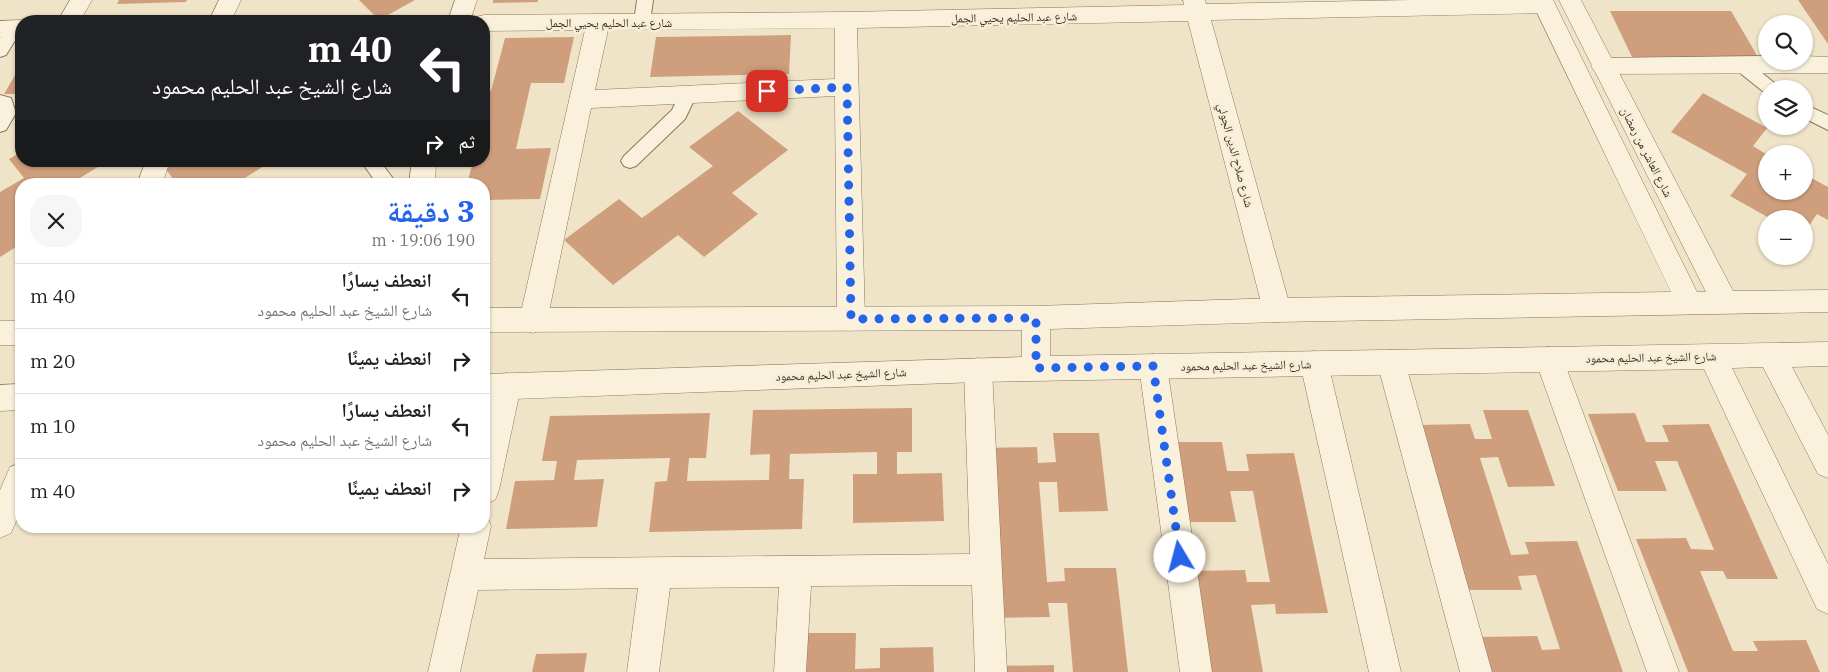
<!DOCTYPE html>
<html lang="ar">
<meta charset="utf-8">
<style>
body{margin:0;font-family:"IBM Plex Serif","Noto Naskh Arabic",serif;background:#f6f6f6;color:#202124;direction:rtl;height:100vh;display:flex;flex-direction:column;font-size:19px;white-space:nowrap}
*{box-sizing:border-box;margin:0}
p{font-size:16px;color:#757577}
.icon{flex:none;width:28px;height:28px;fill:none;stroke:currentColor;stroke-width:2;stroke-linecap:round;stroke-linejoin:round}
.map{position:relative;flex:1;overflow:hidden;direction:ltr}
.panel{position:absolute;left:15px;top:178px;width:475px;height:355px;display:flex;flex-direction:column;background:#fff;border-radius:20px;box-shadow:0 1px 4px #0004;direction:rtl}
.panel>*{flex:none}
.banner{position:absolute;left:15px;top:15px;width:475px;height:152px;border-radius:20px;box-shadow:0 1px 4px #0004;direction:rtl;background:#202124;color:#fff;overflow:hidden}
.tools{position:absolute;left:1758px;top:15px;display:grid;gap:10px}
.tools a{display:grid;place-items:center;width:55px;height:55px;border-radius:50%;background:#fff;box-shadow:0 1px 4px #0004;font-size:25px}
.pin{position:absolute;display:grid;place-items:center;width:42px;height:42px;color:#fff;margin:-21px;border-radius:10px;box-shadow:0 2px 8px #0006}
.me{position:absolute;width:55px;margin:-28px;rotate:352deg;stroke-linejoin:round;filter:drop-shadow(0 0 4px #0008)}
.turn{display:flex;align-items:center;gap:18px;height:105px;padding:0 15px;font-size:22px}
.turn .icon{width:65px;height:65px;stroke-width:2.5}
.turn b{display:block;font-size:35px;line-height:42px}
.then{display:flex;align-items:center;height:48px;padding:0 15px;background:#0003;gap:10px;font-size:19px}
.round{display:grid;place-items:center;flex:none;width:52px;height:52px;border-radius:20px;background:#f6f6f6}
.overview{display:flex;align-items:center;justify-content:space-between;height:85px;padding:0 15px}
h1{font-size:30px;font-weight:700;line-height:38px;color:#2563eb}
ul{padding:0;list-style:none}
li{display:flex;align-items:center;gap:15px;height:65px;padding:0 15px;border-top:1px solid #e0e0e0}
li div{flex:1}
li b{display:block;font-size:19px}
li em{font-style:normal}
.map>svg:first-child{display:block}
.building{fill:#cf9f7d}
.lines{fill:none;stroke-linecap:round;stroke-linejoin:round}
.service-casing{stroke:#8d765c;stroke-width:2}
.minor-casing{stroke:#8d765c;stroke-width:1}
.tertiary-casing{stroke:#8d765c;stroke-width:1}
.service{fill:#faf1dc;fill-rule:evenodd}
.minor{fill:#faf1dc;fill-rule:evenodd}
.tertiary{fill:#faf1dc;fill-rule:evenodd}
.route{stroke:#2563eb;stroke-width:9;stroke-dasharray:0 16.2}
.labels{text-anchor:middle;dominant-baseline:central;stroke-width:5;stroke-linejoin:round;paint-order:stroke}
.street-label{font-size:12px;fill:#3d2e20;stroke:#f7eed8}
</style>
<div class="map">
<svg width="1828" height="672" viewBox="0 0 1828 672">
<rect width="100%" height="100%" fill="#f0e4c8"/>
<g class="building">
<polygon points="119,0 187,0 186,2 117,4"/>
<polygon points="359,0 415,0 379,20"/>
<polygon points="493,0 538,0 538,2 493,3"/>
<polygon points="1798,0 1828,0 1828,44"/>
<polygon points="1610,11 1731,11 1758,57 1632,57"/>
<polygon points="791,35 789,74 650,77 656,37"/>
<polygon points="574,37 564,83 531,83 516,149 551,148 540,199 484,200 484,184 467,184 473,161 484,161 484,91 491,91 505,38"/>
<polygon points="21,65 21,94 4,94"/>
<polygon points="1703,93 1767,128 1753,146 1766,154 1766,191 1804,191 1804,174 1828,187 1828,220 1817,214 1804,233 1804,219 1771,219 1730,196 1747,174 1671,132"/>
<polygon points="738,111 788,150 732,193 758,214 704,257 678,235 613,285 564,240 619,199 642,218 713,166 689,147"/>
<polygon points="21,152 21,161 106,162 70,184 21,184 21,244 0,257 0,192 24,178 9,159"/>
<polygon points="176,161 265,161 267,164 235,184 177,184 165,168"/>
<polygon points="912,408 912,452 897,452 897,474 942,473 944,521 853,523 853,474 877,474 877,452 790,454 789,479 804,479 802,529 649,532 655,482 667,481 670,458 577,460 574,480 604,479 597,527 506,529 515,481 554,480 557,461 542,461 550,416 710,413 706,458 689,458 687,481 769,480 770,454 750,455 753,410"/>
<polygon points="1483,410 1528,410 1555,486 1508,487 1498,457 1480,458 1511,555 1529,554 1525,542 1577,541 1623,672 1491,672 1481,637 1537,636 1542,650 1560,649 1536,575 1518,576 1522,590 1467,590 1419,425 1470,424 1475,439 1492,439"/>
<polygon points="1635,413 1646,442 1669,442 1662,425 1709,424 1778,579 1727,579 1723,571 1700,571 1733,651 1758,651 1753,641 1806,640 1820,672 1688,672 1636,539 1686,538 1691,549 1714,550 1677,461 1655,461 1667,491 1618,491 1588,414"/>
<polygon points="1053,433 1099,433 1108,511 1059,512 1057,482 1039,482 1047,582 1065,581 1064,568 1116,568 1128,672 1073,672 1067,603 1048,603 1050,617 993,618 985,448 1037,447 1038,463 1056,462"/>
<polygon points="1174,442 1222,442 1227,471 1249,471 1246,454 1294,453 1328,613 1276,614 1275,604 1251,605 1263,672 1209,672 1194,571 1245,570 1247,582 1270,582 1253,491 1230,491 1236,522 1186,522"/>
<polygon points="803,633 856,633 855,669 880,668 880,648 933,647 934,672 802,672"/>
<polygon points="587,653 584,672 532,672 536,654"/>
<polygon points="1054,665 1054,672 996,672 996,666"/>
</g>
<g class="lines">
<g class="service-casing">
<g id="service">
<polygon points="637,0 653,0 650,22 648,26 642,28 636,26 634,22"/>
<polygon points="14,23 20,25 21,31 6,55 0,57 0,38 8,25"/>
<polygon points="1741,59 1747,61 1777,85 1779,89 1766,89 1765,93 1735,69 1733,65 1735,61"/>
<polygon points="688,88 694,89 697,94 685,119 636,166 630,168 624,166 621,161 624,156 672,110 682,89"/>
<polygon points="0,95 11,98 16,113 6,130 0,132"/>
<polygon points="1804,104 1828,115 1828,130 1804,118"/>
<polygon points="361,161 380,161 397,184 377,184"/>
</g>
</g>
<g class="minor-casing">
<g id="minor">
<polygon points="70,0 92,0 80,21 58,21"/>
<polygon points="219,0 241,0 231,21 209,21"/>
<polygon points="455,0 477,0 470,21 448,21"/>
<path d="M1183,0H1205L1206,4L1413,0H1552L1555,5L1552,10L1544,13L1211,20L1291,310L1287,318L1277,322L1267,318L1263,310L1188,21L857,28L865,319L861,327L851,331L841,327L837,319L835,96L591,108L547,321L543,329L533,333L523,329L519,321L585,30L484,31V21H474L476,17L484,15L846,12L1184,5ZM835,28V79L595,90L608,30Z"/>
<polygon points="21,20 25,21 21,21 21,36 0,37 0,21"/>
<polygon points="1766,56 1766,61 1804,61 1804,56 1828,57 1828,73 1603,74 1595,72 1591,66 1595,60 1603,58"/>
<polygon points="146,161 170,161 162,184 137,184"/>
<polygon points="412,161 436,161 435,184 409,184"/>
<polygon points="1549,347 1559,350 1563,359 1679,672 1647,672 1535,359 1539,350"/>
<polygon points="1391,350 1401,353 1405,362 1492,672 1460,672 1377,362 1381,353"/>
<polygon points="1314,351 1324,354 1328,363 1401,672 1369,672 1300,363 1304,354"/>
<polygon points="1153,354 1163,357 1167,366 1212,672 1180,672 1139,366 1143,357"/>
<polygon points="978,358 988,361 992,370 1007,672 975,672 972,585 811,586 806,672 774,672 779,587 670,588 659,672 627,672 638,588 478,590 460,672 428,672 461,526 484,526 484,514 487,516 491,526 484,559 970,554 964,370 968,361"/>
<path d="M507,373L517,377L521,386L499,490L495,500L484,504C481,465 480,414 497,377Z"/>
<polygon points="21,463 21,510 11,533 0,538 0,490 10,467"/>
</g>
</g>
<g class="tertiary-casing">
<g id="tertiary">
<polygon points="1531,0 1553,0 1697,292 1706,292 1559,0 1581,0 1733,291 1828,290 1828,312 1277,322 1050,329 1050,356 1828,342 1828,366 1792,367 1828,435 1828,478 1818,474 1763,367 1732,368 1828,564 1828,614 1817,609 1704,369 978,382 484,400 484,374 1022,357 1022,330 484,332 484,308 1036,306 1277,298 1671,292"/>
<rect x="0" y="321" width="21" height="24"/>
<polygon points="21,384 21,410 0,411 0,385"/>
</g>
</g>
<use href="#service" class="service"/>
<use href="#minor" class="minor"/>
<use href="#tertiary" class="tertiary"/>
</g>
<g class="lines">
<polyline class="route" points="767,91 847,87 851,319 1036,318 1036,368 1153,366 1180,557"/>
</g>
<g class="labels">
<g class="street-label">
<text transform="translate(1014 17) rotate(-1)">شارع عبد الحليم يحيي الجمل</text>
<text x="609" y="22">شارع عبد الحليم يحيي الجمل</text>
<text transform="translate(1647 152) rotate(63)">شارع العاشر من رمضان</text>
<text transform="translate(1236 155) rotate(75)">شارع صلاح الدين الجولي</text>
<text transform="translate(1651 357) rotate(-1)">شارع الشيخ عبد الحليم محمود</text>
<text transform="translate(1246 365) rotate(-1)">شارع الشيخ عبد الحليم محمود</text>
<text transform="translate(841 374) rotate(-2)">شارع الشيخ عبد الحليم محمود</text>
</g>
</g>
</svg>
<div class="tools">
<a><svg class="icon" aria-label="search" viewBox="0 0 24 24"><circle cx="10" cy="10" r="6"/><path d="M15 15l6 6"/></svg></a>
<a><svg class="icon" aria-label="layers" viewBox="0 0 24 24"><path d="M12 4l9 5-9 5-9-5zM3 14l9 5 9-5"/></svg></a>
<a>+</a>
<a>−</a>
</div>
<div class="pin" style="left:767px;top:91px;background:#d93025"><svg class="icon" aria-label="arrive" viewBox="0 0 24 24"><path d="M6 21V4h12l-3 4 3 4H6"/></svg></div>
<svg class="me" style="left:1180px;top:557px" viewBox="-20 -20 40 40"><circle r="19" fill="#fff"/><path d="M0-13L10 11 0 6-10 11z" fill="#2563eb"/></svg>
<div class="banner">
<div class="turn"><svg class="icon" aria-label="left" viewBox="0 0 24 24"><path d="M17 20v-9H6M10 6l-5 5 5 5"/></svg><div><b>40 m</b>شارع الشيخ عبد الحليم محمود</div></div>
<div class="then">ثم<svg class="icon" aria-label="right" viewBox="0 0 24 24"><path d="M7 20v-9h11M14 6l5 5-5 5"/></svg></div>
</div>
<section class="panel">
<div class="overview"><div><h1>3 دقيقة</h1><p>190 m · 19:06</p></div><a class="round"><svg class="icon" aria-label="close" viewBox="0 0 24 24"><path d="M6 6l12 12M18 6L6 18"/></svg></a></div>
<ul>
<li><svg class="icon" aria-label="left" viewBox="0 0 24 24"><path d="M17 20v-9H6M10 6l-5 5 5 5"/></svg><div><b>انعطف يسارًا</b><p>شارع الشيخ عبد الحليم محمود</p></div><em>40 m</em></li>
<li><svg class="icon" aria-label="right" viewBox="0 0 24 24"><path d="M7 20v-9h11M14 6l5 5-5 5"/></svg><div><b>انعطف يمينًا</b></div><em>20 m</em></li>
<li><svg class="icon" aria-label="left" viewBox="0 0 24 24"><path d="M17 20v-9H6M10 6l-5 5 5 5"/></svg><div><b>انعطف يسارًا</b><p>شارع الشيخ عبد الحليم محمود</p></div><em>10 m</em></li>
<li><svg class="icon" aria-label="right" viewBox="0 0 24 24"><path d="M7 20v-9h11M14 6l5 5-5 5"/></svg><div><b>انعطف يمينًا</b></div><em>40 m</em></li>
</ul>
</section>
</div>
